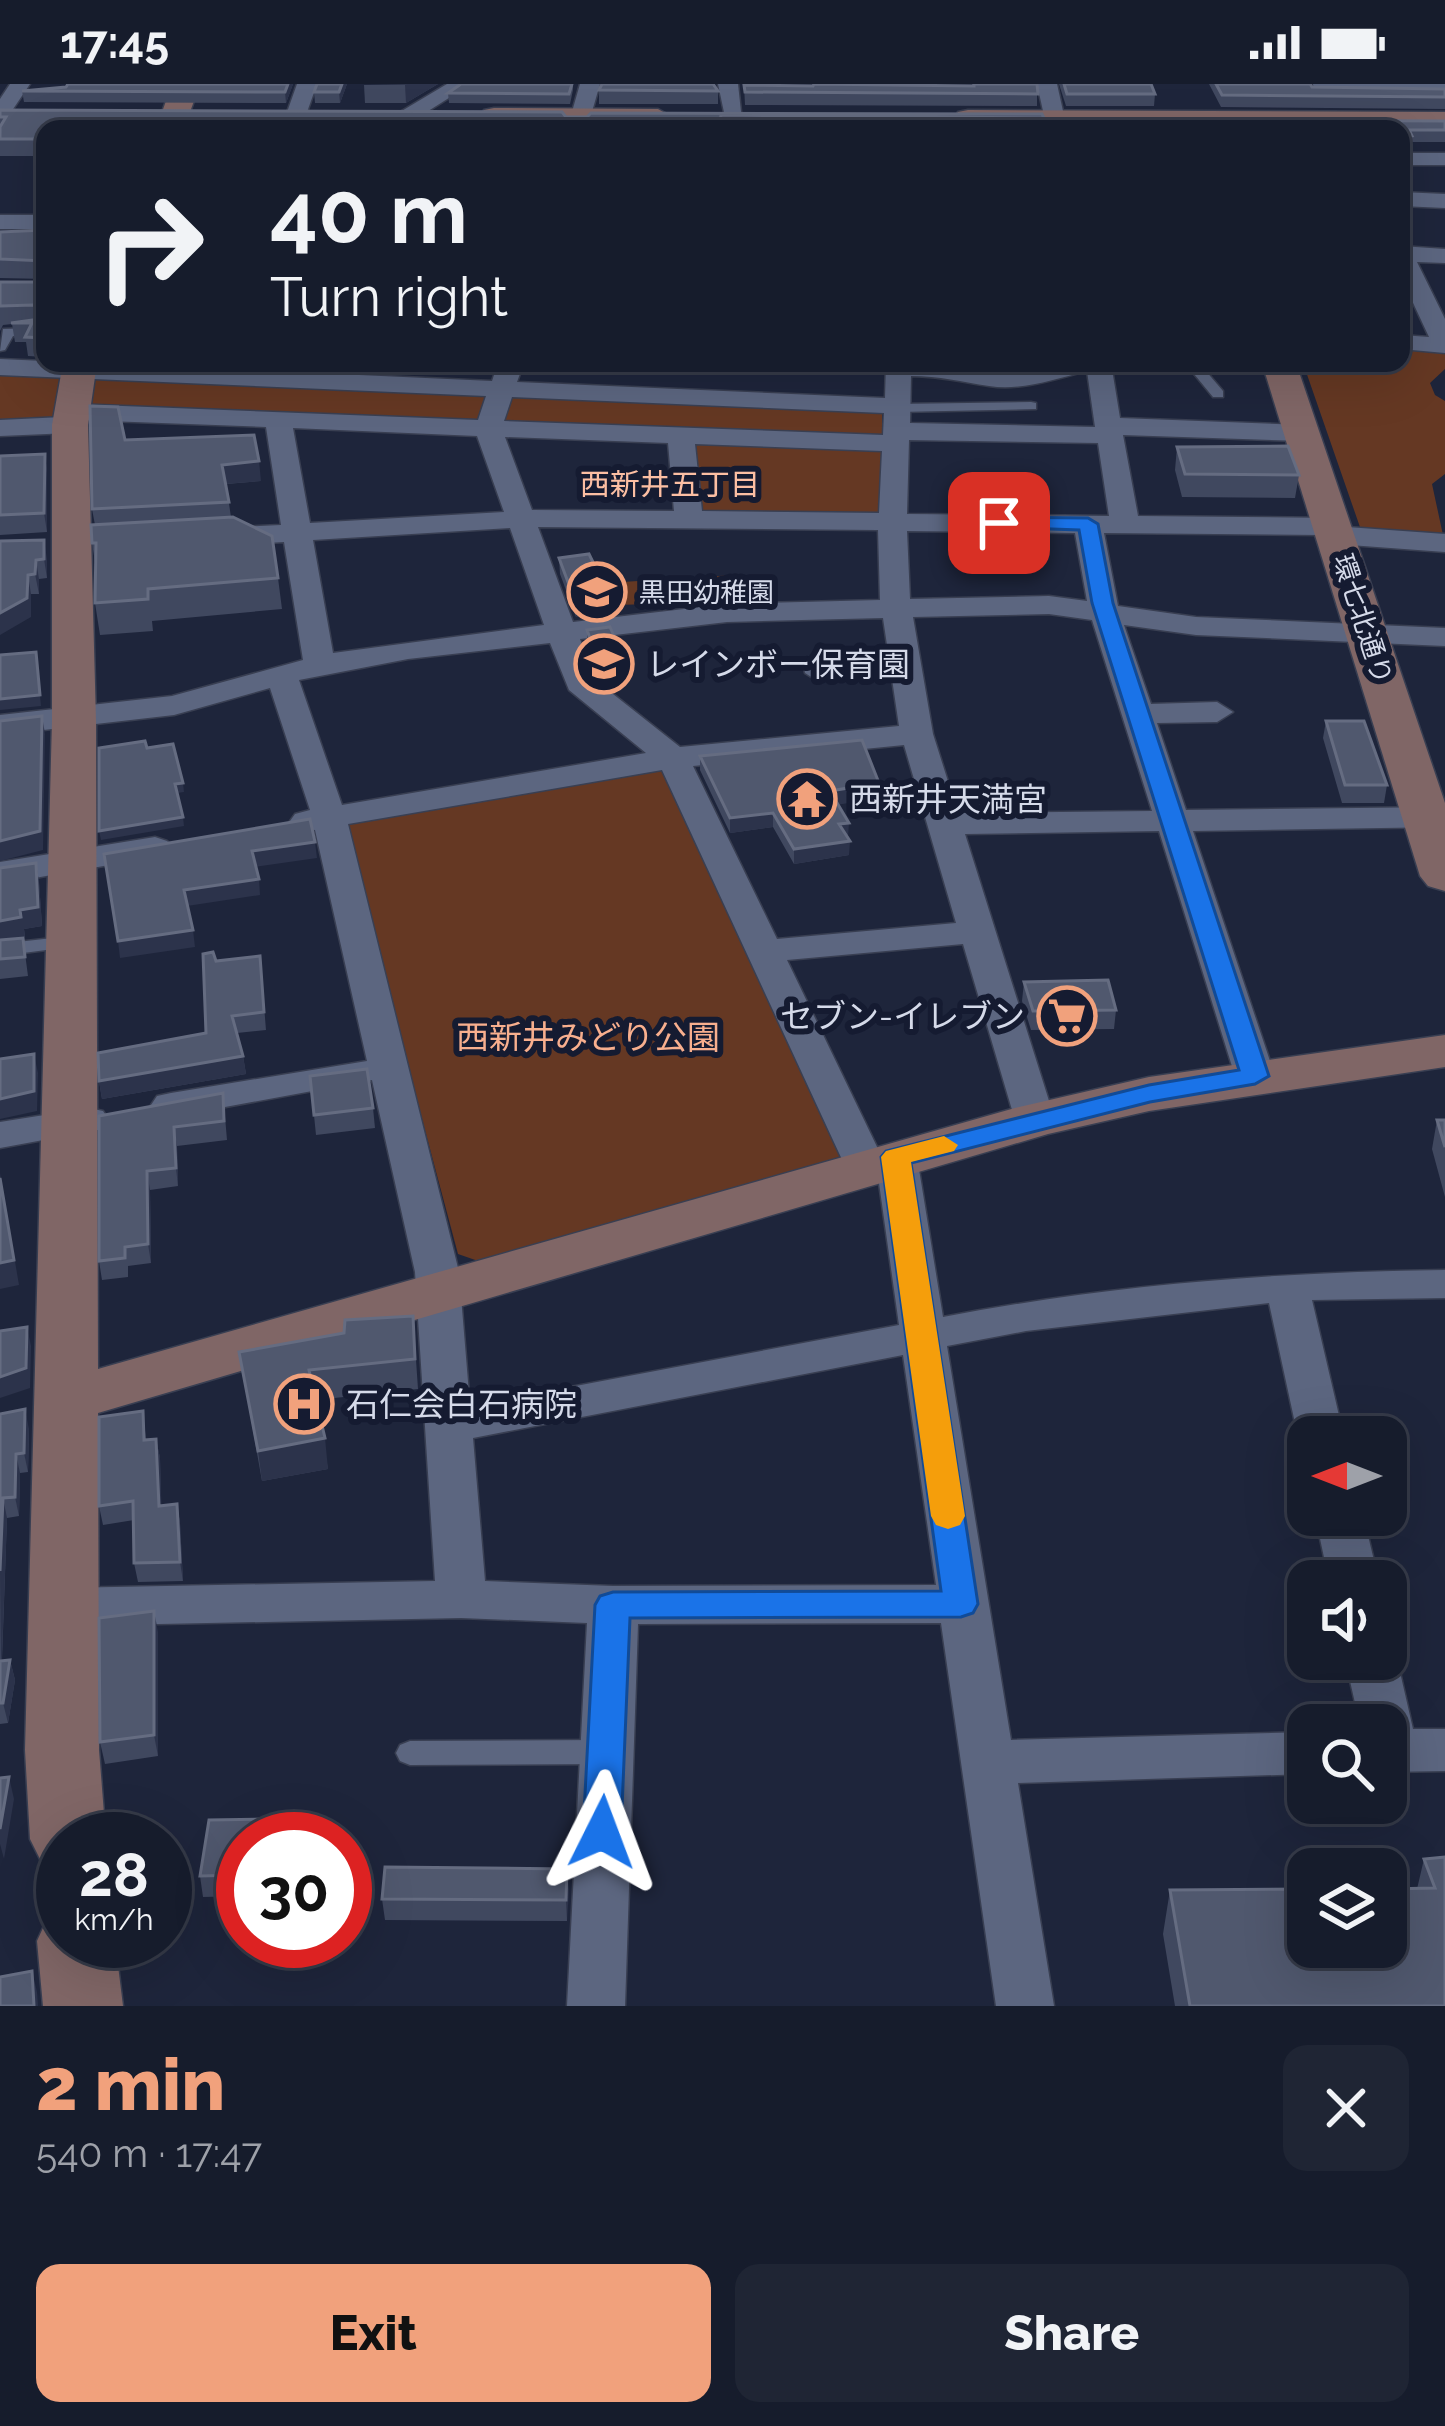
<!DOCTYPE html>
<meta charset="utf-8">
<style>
body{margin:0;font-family:Raleway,"Noto Sans JP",sans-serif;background:#1f2534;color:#f1f3f6;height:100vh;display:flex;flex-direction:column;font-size:45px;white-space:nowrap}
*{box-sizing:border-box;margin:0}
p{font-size:39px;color:#9ea1a9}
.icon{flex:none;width:66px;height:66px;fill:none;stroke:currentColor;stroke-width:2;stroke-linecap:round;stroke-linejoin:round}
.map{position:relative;height:1922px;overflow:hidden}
.drawer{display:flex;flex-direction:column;background:#161c2c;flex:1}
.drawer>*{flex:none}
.hud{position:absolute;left:36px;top:36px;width:1374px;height:252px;border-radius:24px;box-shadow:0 12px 48px #0002,0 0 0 3px #353a48;background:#161c2c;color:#f1f3f6;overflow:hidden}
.needle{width:78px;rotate:270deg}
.tools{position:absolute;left:1287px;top:1332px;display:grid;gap:24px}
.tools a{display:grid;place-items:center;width:120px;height:120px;border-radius:24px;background:#161c2c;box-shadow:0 12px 48px #0002,0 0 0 3px #353a48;font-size:60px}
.speed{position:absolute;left:36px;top:1728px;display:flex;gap:24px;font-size:60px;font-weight:700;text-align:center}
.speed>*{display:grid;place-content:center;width:156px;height:156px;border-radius:50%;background:#161c2c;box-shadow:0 12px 48px #0002,0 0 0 3px #353a48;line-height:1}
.speed small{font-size:30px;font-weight:400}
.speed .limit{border:18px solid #d22;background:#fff;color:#111}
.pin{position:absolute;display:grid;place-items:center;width:102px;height:102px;color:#fff;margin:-51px;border-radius:24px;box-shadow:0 6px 18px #0006}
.me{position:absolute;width:132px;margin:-66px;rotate:3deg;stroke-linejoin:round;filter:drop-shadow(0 0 9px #0008)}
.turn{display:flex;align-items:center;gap:42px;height:252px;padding:0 36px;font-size:54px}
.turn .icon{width:156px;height:156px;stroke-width:2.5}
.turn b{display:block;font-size:84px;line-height:102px}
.round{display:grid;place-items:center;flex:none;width:126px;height:126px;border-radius:24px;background:#1f2534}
.summary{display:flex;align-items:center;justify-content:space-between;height:204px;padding:0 36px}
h1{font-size:72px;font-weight:800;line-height:90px;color:#f1a17c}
.button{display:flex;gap:24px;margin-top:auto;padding:24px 36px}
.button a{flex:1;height:138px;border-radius:24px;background:#f1a17c;color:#111;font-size:48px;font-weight:800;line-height:138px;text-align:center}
.button a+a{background:#1f2534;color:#f1f3f6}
.status{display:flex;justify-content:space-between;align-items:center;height:84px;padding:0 60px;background:#161c2c;direction:ltr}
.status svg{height:33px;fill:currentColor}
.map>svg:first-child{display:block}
.green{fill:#653823}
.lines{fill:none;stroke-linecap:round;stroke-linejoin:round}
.lane-casing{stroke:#393f52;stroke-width:3}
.street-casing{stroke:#393f52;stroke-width:3}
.secondary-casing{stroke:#393f52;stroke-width:3}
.lane{fill:#5c6680;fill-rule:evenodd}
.street{fill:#5c6680;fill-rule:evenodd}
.secondary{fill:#806666;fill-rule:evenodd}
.wall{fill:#40485f}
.shaded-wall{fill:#2c334b}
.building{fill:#50586e;stroke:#656c81;stroke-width:3}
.route{fill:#1a73e8;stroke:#114b97;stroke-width:3}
.slow{fill:#f59e0b}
.labels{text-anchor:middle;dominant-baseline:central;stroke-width:12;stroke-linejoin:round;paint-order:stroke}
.far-poi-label{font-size:27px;fill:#d5dae9;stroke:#151b31;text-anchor:start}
.far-street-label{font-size:27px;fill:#d5dae9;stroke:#151b31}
.far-neighbourhood-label{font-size:30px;fill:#fcbfa3;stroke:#151b31}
.poi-label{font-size:33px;fill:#d5dae9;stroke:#151b31;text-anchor:start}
.park-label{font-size:33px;fill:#f8af8e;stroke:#151b31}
</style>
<div class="status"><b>17:45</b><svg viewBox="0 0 49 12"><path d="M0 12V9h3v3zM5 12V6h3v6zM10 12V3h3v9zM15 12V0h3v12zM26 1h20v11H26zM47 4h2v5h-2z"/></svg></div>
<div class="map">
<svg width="1445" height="1922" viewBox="0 0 1445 1922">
<rect width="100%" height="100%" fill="#1e253b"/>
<g class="green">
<polygon points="1401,262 1445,269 1445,285 1430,299 1435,311 1445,317 1445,390 1432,400 1443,451 1361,446 1303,279 1401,279"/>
<polygon points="0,287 65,292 58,334 0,339"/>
<polygon points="87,290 481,309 488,313 476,341 84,325"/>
<polygon points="513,310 882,326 882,356 499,338"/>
<polygon points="692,358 883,366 883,430 699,428"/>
<polygon points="735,491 747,495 751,517 617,521 611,505 622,498"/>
<polygon points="665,684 846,1075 481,1178 458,1170 342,735"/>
</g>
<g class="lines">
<g class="lane-casing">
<g id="lane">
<polygon points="34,244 41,248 39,251 13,252 5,266 0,267 3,245"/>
<polygon points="1185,279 1199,279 1223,307 1223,313 1213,313"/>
<polygon points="1031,318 1036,319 1036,325 898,328 891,324 898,320"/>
<polygon points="904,571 912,576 910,580 820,582 821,589 813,594 805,589 803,577 811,572"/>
<polygon points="70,852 77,854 80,858 77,862 0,872 0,860"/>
<polygon points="605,1656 615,1660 619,1668 615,1676 605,1680 410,1681 400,1677 396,1669 400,1661 410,1657"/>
</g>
</g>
<g class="street-casing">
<g id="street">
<polygon points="10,0 30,0 7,34 0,36 0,15"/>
<polygon points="297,0 317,0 306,31 296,37 286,31"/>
<polygon points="447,0 471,0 414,36 400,36 400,28"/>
<polygon points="580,0 600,0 587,45 567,45"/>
<polygon points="718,0 738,0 742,37 725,33"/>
<polygon points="1037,0 1057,0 1067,45 1047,45"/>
<polygon points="1313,0 1445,0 1445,9 1321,9 1314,7"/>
<rect x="1401" y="69" width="44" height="12"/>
<polygon points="1401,108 1445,110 1445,124 1401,122"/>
<rect x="0" y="131" width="45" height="14"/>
<polygon points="1401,162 1445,165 1445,179 1417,178 1445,235 1445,269 1401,265 1401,251 1429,253 1401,193"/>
<path d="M0,275L492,297L498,279H524L517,298L885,314L886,279H958L992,287L1058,279H1111L1120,334L1303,341L1316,349L1303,357L1123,351L1138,432L1333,434L1347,443L1445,450V468L1336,460L1322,451L1104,449L1118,522L1196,533L1445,544V562L1196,551L1124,541L1151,620L1217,618L1233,628L1217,638L1157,639L1186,726L1445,723V743L1193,747L1275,992L1269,1000H1241L1235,992L1159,747L965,750L1055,1036L1049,1045L1035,1048L1021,1045L1015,1036L963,860L787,876L879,1067L896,1060L911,1064L917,1073L943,1233C1109,1201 1276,1188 1445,1186V1214L1312,1216L1344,1353H1308V1366L1298,1353L1269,1219L1026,1247L947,1262L1011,1656L1308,1648V1690L1018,1699L1054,1922H996L941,1539L638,1540L625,1922H567L587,1539L461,1534L62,1542L44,1536L37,1523L44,1510L62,1504L435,1497L415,1188L372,996L171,1033L157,1030L151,1021L157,1012L171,1009L367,977L315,746L295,744L290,737L295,730L310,726L270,604L174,631L0,651V631L172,612L303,576L284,458L215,462L201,453L215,444L281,441L266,343L80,336L79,347L70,349L0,352V336L63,333L59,328L63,322L72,320L478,336L486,312L0,291ZM1087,287L1095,343L910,339L911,292C939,292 962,298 989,302C1022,307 1055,295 1087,287ZM512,313L884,329L883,351L504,337ZM293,344L477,352L504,428L310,439ZM505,353L668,359L674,427L532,426ZM909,356L1098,359L1109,432L907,430ZM695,360L882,367L879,429L702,427ZM538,443L878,446L880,516L727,520L573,538ZM510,444L544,541L333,569L313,456ZM907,447L1075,449L1087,517L1049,512L910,515ZM1049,530L1092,536L1152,727L958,729L933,650L913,533ZM883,534L899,642L680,663L594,595L580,555L727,538ZM550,559L569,606L646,669L342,721L299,596L408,575ZM904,661L956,839L777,855L693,682ZM662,686L845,1082L851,1091L878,1092L899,1241L470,1322L459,1188L348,740ZM903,1271L936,1501L613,1502L485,1497L473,1354Z"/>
<polygon points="155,753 167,757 173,764 167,771 0,800 0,778"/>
<polygon points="89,1024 103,1027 109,1036 103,1045 0,1064 0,1038"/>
<polygon points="1315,1431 1363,1431 1379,1497 1329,1497"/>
<polygon points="1386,1560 1397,1575 1413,1645 1445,1645 1445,1687 1386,1688 1386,1641 1360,1641 1345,1575 1386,1575"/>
</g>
</g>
<g class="secondary-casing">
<g id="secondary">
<polygon points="172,0 200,0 184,45 156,45"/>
<polygon points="494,24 658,25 672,33 658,41 484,38 480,32 484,26"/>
<polygon points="968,26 1445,28 1445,44 958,40 954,34 958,28"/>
<polygon points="63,279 97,279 88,341 96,637 98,1285 1015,1024 1149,993 1445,951 1445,983 1149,1027 1048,1050 98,1329 99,1666 106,1755 63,1755 63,1785 41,1777 30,1755 25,1666 52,637 52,341"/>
<polygon points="1262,279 1296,279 1445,719 1445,807 1428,802 1420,792"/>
<polygon points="63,1828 63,1857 115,1857 123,1922 43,1922 37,1857 48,1833"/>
</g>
</g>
<use href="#lane" class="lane"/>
<use href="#street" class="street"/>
<use href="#secondary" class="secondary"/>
</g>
<g class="wall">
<polygon points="68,0 293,0 286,19 24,18 22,7 66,3"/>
<polygon points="347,0 340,19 315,19 314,8"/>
<polygon points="438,0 406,19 365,19 364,1"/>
<polygon points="461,0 573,0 573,6 570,20 449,19 448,9"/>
<polygon points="972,0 1037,0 1037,22 745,21 744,1 972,2"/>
<polygon points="1059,0 1151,0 1155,10 1154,22 1066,22"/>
<polygon points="1209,0 1310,0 1312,3 1445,5 1445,25 1221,23"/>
<polygon points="599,6 718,7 718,20 599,20"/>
<polygon points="0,26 566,33 587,33 591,29 1044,34 1043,45 45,45 45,72 0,72"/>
<polygon points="1236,36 1445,37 1445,58 1411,58 1410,64 1401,65 1401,45 1234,45"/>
<polygon points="45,146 45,195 0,194 0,148"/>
<polygon points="45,195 45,273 28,272 26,258 15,258 12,240 3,241 0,247 0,198 42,198"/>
<polygon points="125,356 261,397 226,400 231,433 278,494 282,525 152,537 153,547 100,551 95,519 96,485 92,459 95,441 92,425"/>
<polygon points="1177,363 1299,391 1295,414 1182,413 1175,386"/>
<polygon points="45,370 47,389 47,448 0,451 0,372"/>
<polygon points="0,457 47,475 47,494 39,495 39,510 31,510 31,533"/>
<polygon points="559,474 610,529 576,533 560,490"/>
<polygon points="587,546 623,588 597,591 587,562"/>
<polygon points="1326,637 1387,701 1384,719 1342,719 1323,654"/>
<polygon points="700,672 879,699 879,714 838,720 848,753 849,771 794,780 773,743 730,749 700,686"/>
<polygon points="0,784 39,798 42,842 24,845 25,853 12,855 23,854 28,892 0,895"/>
<polygon points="260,872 266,946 237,949 243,972 246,990 102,1015 99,997 206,949 216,877"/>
<polygon points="1024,898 1116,926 1114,945 1031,946 1022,917"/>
<polygon points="310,992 373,1024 375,1044 316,1051"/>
<polygon points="223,1009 227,1056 177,1062 178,1102 150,1106 151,1179 128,1182 128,1193 102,1196 99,1177 99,1032"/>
<polygon points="1437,1036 1445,1036 1445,1113 1432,1065"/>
<polygon points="413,1232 418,1305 316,1316 328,1385 262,1397 239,1268 344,1249"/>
<polygon points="143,1327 146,1356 156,1355 160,1374 161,1422 177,1420 180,1439 183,1497 138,1498 134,1479 134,1436 103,1441 99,1422"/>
<polygon points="0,1330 29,1345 28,1388 20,1389 19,1432 7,1434 2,1576 10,1576 15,1596 8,1639 0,1640"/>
<polygon points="158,1548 158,1672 105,1680 100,1658"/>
<polygon points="243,1755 243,1812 203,1813 200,1792"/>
<polygon points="1445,1773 1445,1922 1175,1922 1163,1850 1170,1806 1417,1805 1424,1775"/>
<polygon points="567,1785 567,1837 385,1836 382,1815"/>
</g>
<g class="shaded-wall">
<polygon points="288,0 293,0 286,19 285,8"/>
<polygon points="342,0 347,0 340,19 339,8"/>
<polygon points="407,0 438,0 406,19 405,1"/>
<polygon points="1412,52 1410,64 1401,65 1401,54"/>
<polygon points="45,370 47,389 47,448 44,429"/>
<polygon points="259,377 261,397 224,400 222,381"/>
<polygon points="44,456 47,475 47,494 44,475"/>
<polygon points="36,476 39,495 39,510 35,490"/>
<polygon points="28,491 31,510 31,533 0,551 0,529"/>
<polygon points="610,513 610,529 576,533 575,517"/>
<polygon points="36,568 41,622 0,626 0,615"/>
<polygon points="622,571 623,588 597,591 597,574"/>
<polygon points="42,632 45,650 43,766 0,777 0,757"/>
<polygon points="183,699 184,708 177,709 175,700"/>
<polygon points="879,699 879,714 830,722 830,707"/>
<polygon points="773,729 773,743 730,749 730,734"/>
<polygon points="183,733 184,742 101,756 99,747"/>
<polygon points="849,739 848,753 839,754 839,740"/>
<polygon points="850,757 849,771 794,780 794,765"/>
<polygon points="315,758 317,774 254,783 252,767"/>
<polygon points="36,779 39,798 42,842 24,845 25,853 0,856 0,837 20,826"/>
<polygon points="259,795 260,811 187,822 184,806"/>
<polygon points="193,846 195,863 120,874 118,857"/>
<polygon points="34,970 38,989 37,1027 0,1035 0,1015"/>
<polygon points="243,972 246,990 102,1015 99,997"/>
<polygon points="174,1043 177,1062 178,1102 176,1084"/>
<polygon points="147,1087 150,1106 151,1179 148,1160"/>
<polygon points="0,1089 19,1201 0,1205"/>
<polygon points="27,1243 31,1262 30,1304 0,1314 0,1293"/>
<polygon points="25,1325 29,1345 28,1388 24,1369"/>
<polygon points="325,1354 328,1385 262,1397 258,1367"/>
<polygon points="156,1355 160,1374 162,1442 159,1422"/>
<polygon points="16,1370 20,1389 19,1432 15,1413"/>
<polygon points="3,1414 7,1434 1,1597 0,1487"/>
<polygon points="177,1420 180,1439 183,1497 180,1478"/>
<polygon points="154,1527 158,1548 158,1672 154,1651"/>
<polygon points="10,1576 15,1596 8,1639 3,1619"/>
<polygon points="9,1693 14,1715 4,1775 0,1760 0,1745"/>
<polygon points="567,1785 569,1806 567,1837 566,1816"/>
<polygon points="32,1887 37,1908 38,1922 34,1922"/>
</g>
<g class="building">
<polygon points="68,0 288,0 285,8 22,7 66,3"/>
<polygon points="317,0 342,0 339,8 314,8"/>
<polygon points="461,0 572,0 569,10 448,9"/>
<polygon points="602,0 713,0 718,7 599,6"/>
<polygon points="814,0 974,2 974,0 1037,0 1038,10 745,8 744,1 813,2"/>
<polygon points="1064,0 1151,0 1155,10 1067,10"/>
<polygon points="1216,0 1310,0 1312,3 1445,5 1445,13 1222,11"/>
<polygon points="0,26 562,28 566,33 587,33 591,29 1042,30 1044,34 721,31 719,45 689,45 691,36 629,35 567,37 565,42 550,42 549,45 284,45 286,40 228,39 225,45 45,45 45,55 0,55 0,43 6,33 0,33"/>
<polygon points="1236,36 1445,37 1445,46 1409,46 1412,52 1401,54 1401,45 1361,45 1358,40 1238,41"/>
<polygon points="45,146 45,177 0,175 0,148"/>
<polygon points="45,195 45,254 25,253 32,239 11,239 40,235 42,228 33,221 0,222 0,198 42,198"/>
<polygon points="90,322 118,323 125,356 254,351 259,377 222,381 229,418 92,425"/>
<polygon points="1288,362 1299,391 1185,390 1177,363"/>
<polygon points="45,370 44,429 0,431 0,372"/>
<polygon points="233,433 272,452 278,494 148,505 148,515 95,519 96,459 92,459 91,441"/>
<polygon points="44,456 44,475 36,476 35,490 28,491 27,514 0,529 0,457"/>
<polygon points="589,470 610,513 575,517 559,474"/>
<polygon points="610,543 622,571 597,574 587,546"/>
<polygon points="36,568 40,611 0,615 0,571"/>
<polygon points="42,632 40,747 0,757 0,637"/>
<polygon points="1326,637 1364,637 1387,701 1345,701"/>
<polygon points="862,656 879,699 830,707 849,739 839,740 850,757 794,765 773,729 730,734 700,672"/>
<polygon points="145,657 147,664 173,660 183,699 175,700 183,733 99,747 99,664"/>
<polygon points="310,735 315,758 252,767 259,795 184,806 193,846 118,857 104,770"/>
<polygon points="36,779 38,823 20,826 21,833 0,837 0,784"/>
<polygon points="23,854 25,873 0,875 0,856"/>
<polygon points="213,868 216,877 260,872 264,928 232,932 243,972 99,997 98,969 206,949 203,870"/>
<polygon points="1108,896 1116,926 1033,927 1024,898"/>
<polygon points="34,970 34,1007 0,1015 0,975"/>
<polygon points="367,985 373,1024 314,1031 310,992"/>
<polygon points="223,1009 224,1037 174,1043 176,1084 147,1087 148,1160 125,1163 125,1174 99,1177 99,1032"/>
<polygon points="1437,1036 1445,1036 1445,1063"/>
<polygon points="0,1094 14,1176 0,1179"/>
<polygon points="413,1232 415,1275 309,1286 325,1354 258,1367 239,1268 344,1249 345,1236"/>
<polygon points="27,1243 26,1284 0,1293 0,1247"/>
<polygon points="25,1325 24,1369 16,1370 15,1413 3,1414 0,1487 0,1330"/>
<polygon points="143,1327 144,1356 156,1355 159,1422 177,1420 180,1478 134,1479 133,1417 99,1422 99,1333"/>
<polygon points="154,1527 154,1651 100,1658 99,1534"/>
<polygon points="10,1576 3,1619 0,1619 0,1577"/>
<polygon points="9,1693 0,1745 0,1694"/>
<polygon points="322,1734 319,1755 243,1755 243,1791 200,1792 209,1736"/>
<polygon points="1445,1773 1445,1922 1190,1922 1170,1806 1308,1805 1308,1863 1386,1863 1386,1805 1435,1804 1424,1775"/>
<polygon points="385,1783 567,1785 566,1816 382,1815"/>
<polygon points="32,1887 34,1922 0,1922 0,1893"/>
</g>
<polygon class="route" points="999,433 1088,434 1098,440 1113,519 1269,992 1255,1000 1150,1018 911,1079 978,1520 973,1529 961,1533 630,1534 621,1748 615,1760 602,1764 588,1760 583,1748 595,1521 600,1512 613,1508 941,1507 881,1073 886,1067 1149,1001 1239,986 1092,519 1079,446 992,443 992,435"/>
<polygon class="slow" points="944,1052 958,1061 954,1067 911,1078 965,1432 960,1441 948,1445 936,1441 931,1432 881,1073 886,1067"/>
<defs>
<g id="school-ring" transform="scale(3)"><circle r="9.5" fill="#151b31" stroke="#f1a17c" stroke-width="1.5"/><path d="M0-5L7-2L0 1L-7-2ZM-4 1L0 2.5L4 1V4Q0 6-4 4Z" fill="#f1a17c"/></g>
<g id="temple-ring" transform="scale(3)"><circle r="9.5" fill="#151b31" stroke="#f1a17c" stroke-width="1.5"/><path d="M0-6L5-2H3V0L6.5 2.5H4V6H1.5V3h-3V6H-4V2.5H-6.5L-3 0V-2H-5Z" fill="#f1a17c"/></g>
<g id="supermarket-ring" transform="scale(3)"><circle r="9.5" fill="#151b31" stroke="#f1a17c" stroke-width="1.5"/><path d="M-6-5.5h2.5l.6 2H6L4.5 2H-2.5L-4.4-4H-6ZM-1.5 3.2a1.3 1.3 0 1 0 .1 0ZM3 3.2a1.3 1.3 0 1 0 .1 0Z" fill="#f1a17c"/></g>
<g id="hospital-ring" transform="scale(3)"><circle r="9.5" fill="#151b31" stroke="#f1a17c" stroke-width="1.5"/><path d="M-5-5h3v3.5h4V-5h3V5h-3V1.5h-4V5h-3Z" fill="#f1a17c"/></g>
</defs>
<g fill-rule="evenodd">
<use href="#school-ring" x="597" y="508"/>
<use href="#school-ring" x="604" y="580"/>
<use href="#temple-ring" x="807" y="715"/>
<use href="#supermarket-ring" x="1067" y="932"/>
<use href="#hospital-ring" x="304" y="1320"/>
</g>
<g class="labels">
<g class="far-poi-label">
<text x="639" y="508">黒田幼稚園</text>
</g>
<g class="far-street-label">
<text transform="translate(1363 535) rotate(72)">環七北通り</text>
</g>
<g class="far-neighbourhood-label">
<text x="670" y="400">西新井五丁目</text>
</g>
<g class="poi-label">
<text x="646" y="580">レインボー保育園</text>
<text x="849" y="715">西新井天満宮</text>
<text x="1025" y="932" text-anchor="end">セブン-イレブン</text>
<text x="346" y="1320">石仁会白石病院</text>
</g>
<g class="park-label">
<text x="588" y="953">西新井みどり公園</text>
</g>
</g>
</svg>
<div class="tools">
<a><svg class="needle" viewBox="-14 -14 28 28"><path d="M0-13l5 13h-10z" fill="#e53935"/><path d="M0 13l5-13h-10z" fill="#9ea1a9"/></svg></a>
<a><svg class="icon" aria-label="sound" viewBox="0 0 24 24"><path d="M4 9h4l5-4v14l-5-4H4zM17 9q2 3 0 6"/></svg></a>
<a><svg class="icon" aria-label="search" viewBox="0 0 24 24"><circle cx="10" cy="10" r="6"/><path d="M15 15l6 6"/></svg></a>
<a><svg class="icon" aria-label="layers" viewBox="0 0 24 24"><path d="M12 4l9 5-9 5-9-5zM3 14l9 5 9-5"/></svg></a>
</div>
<div class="speed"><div>28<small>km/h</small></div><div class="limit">30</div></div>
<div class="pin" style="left:999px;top:439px;background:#d93025"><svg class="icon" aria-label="arrive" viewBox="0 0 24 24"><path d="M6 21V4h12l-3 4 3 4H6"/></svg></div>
<svg class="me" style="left:602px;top:1748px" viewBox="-20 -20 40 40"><path d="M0-17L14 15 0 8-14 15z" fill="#1a73e8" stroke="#fff" stroke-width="4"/></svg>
<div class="hud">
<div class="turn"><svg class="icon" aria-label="right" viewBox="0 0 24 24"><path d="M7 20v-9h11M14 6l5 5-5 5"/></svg><div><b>40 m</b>Turn right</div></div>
</div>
</div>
<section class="drawer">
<div class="summary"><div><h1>2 min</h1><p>540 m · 17:47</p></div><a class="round"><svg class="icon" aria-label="close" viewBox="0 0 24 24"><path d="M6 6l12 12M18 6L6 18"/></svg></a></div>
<div class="button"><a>Exit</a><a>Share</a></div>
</section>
